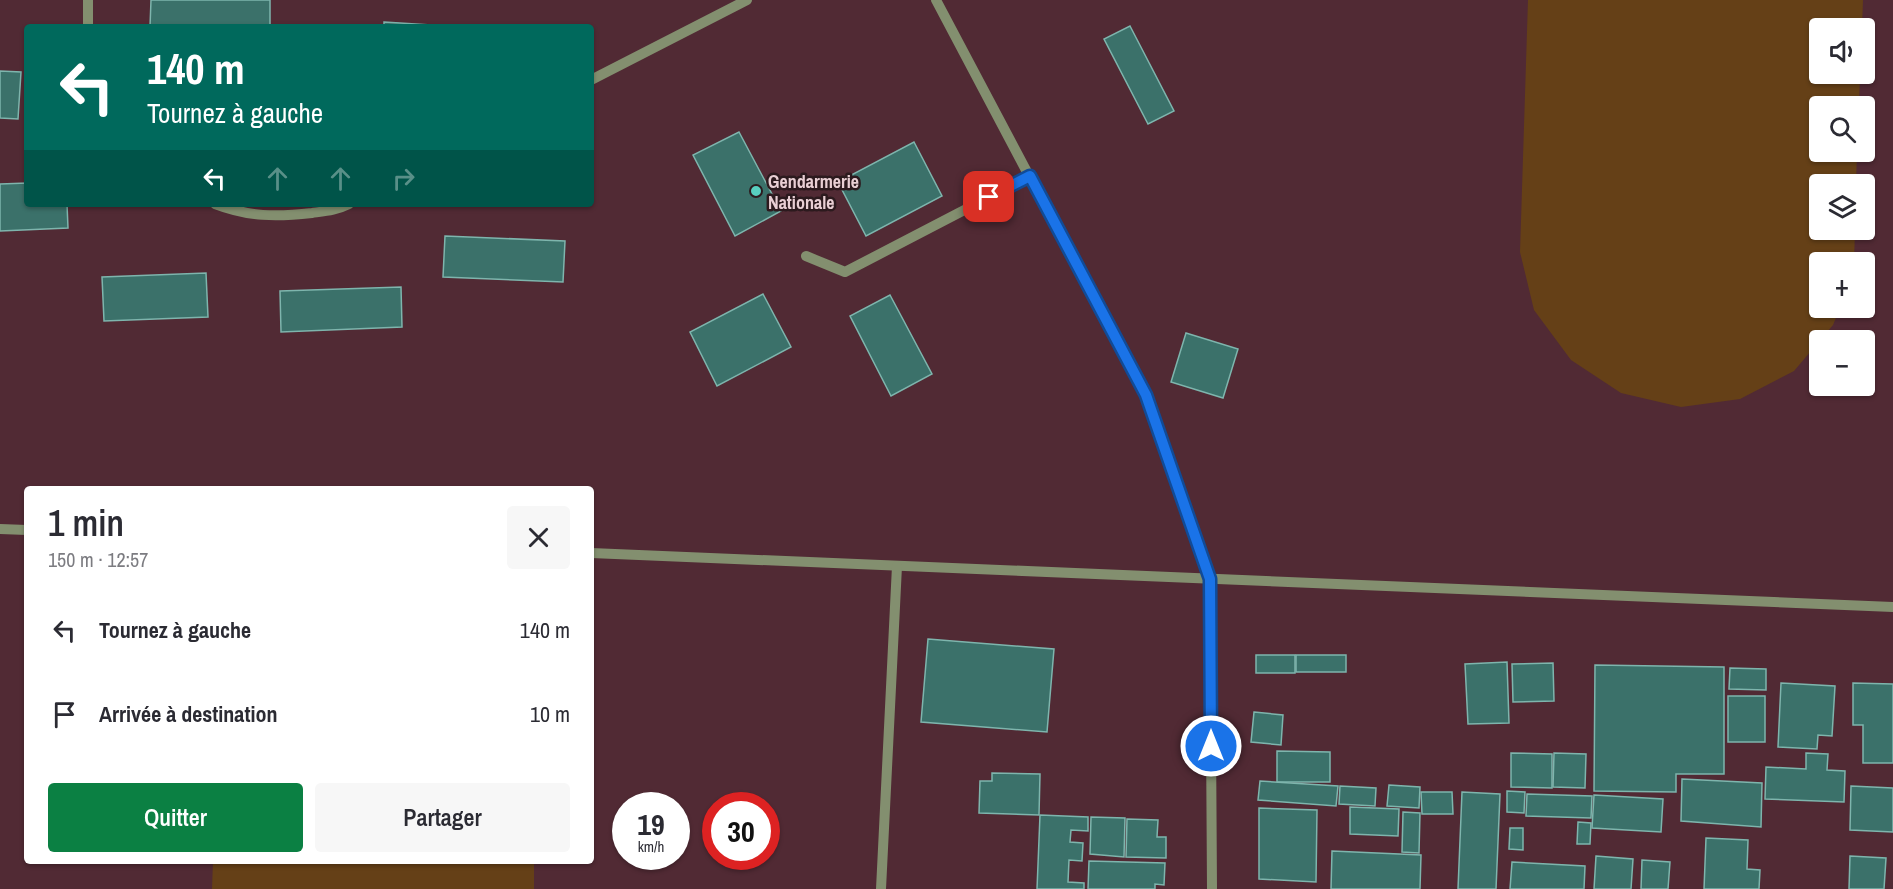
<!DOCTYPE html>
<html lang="fr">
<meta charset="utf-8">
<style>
body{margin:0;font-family:"Archivo Narrow",sans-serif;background:#f7f7f7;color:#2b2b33;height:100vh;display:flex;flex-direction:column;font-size:22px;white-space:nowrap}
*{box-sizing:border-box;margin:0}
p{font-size:20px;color:#7c7c81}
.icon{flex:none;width:33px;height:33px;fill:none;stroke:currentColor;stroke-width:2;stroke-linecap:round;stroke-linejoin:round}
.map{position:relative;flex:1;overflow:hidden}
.side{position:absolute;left:24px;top:486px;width:570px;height:378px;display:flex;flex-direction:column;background:#fff;border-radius:6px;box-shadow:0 2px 4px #0004}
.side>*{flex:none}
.hud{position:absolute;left:24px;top:24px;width:570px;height:183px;border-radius:6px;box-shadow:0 2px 4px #0004;background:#00695c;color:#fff;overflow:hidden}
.buttons{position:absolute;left:1809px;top:18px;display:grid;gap:12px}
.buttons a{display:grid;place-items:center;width:66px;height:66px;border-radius:6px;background:#fff;box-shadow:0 2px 4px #0004;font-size:30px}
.speed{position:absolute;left:612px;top:792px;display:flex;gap:12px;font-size:30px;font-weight:700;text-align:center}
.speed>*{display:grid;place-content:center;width:78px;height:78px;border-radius:50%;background:#fff;box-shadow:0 2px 4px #0004;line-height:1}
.speed small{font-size:15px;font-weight:400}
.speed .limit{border:9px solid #d22;background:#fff;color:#111}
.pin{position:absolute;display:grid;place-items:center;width:51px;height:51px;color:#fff;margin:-26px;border-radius:12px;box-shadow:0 3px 9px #0006}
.me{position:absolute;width:66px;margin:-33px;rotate:0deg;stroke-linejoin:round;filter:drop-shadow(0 0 4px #0008)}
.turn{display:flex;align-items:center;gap:21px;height:126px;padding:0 24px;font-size:27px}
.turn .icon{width:78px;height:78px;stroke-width:2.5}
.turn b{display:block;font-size:42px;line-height:51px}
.lanes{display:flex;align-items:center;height:57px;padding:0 24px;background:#0003;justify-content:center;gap:30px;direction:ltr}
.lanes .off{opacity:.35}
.round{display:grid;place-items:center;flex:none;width:63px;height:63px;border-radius:6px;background:#f7f7f7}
.headline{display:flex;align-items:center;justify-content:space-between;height:102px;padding:0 24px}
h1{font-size:36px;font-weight:600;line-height:45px}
.primary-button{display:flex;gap:12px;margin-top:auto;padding:12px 24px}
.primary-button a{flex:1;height:69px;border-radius:6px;background:#0b8043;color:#fff;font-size:24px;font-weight:600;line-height:69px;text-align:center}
.primary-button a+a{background:#f7f7f7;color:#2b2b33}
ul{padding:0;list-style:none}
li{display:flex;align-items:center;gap:18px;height:84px;padding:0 24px}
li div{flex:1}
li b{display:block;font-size:22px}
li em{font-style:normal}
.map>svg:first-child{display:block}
.green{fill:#654017}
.building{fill:#3b716a;stroke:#7eb5ad;stroke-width:1.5}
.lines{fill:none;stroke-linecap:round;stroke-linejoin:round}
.minor{stroke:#838f6f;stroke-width:10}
.route-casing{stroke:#114b97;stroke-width:15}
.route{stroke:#1a73e8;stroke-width:10}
.poi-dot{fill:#58cebf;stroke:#2c1a1e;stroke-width:2}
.labels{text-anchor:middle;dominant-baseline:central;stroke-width:5;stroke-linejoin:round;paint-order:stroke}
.poi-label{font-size:18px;font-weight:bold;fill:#e9cfd4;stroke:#2c1a1e;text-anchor:start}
</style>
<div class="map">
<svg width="1893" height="889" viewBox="0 0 1893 889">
<rect width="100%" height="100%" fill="#512a34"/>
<g class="green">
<polygon points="1528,0 1863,0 1862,28 1820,28 1820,74 1860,74 1859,106 1820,106 1820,152 1857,152 1856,184 1820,184 1820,230 1855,230 1854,262 1820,262 1820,308 1840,308 1833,325 1794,371 1740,399 1681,407 1621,393 1571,360 1534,310 1520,252"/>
<polygon points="213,861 534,861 534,889 212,889"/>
</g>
<g class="building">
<polygon points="151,0 270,0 270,27 150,27"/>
<polygon points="384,22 463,27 384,27"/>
<polygon points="1130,26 1174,111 1148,124 1104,39"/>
<polygon points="0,71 21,72 18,119 0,118"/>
<polygon points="739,132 781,211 735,236 693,155"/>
<polygon points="914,142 942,196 866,236 838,182"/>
<polygon points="27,183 27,204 67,204 68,228 0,231 0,184"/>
<polygon points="445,236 565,241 563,282 443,277"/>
<polygon points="206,273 208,317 104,321 102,277"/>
<polygon points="401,287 402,327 281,332 280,291"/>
<polygon points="763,294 791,347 717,386 690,332"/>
<polygon points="890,295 932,374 891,396 850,316"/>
<polygon points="1186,333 1238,349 1223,398 1171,382"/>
<polygon points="928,639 1054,649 1047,732 921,722"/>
<rect x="1256" y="655" width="39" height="18"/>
<rect x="1296" y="655" width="50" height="17"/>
<polygon points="1507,662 1509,723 1468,724 1465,664"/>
<polygon points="1553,663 1554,701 1513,702 1512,664"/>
<polygon points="1595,665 1724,667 1724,774 1676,774 1676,792 1594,791"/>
<polygon points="1730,668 1766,669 1766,690 1729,689"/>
<polygon points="1781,683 1835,686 1832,736 1818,735 1817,749 1778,747"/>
<polygon points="1853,683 1893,684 1893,763 1863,763 1863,725 1853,725"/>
<rect x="1728" y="696" width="37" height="46"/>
<polygon points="1254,712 1283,715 1281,745 1251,742"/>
<polygon points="1277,751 1330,752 1330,782 1277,782"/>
<polygon points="1511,753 1552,754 1552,788 1511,787"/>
<polygon points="1554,753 1586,754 1585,788 1553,787"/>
<polygon points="1806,753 1828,754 1827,770 1845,771 1844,802 1765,799 1766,767 1806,769"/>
<polygon points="992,773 1040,774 1039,815 979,813 980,781 992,781"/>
<polygon points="1682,779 1762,783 1761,827 1681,821"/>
<polygon points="1260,781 1338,786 1336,806 1258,800"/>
<polygon points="1389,785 1420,787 1419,808 1387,806"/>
<polygon points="1340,786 1376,788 1375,806 1339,804"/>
<polygon points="1851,786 1893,788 1893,832 1850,830"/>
<polygon points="1507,791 1525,792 1524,813 1507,812"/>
<polygon points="1421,792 1452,792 1453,814 1422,814"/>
<polygon points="1462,792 1500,794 1496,889 1458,889"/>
<polygon points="1527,794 1592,796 1591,818 1526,816"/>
<polygon points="1594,795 1663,799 1661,832 1592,828"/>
<polygon points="1350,807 1399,809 1398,836 1350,834"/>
<polygon points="1259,808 1317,810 1316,882 1259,879"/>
<polygon points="1403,812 1420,813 1419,853 1402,852"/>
<polygon points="1040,815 1088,817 1088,831 1071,830 1070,842 1083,843 1082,861 1069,860 1068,882 1084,883 1084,889 1037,889"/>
<polygon points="1091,817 1125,818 1124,857 1090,854"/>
<polygon points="1127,819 1158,820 1157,837 1166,837 1166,858 1126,857"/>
<polygon points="1578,822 1591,823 1590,844 1577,844"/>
<polygon points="1510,828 1523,828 1523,850 1509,849"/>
<polygon points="1706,838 1748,840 1747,869 1760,870 1759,889 1704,889"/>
<polygon points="1332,851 1421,855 1420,889 1331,889"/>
<polygon points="1596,856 1633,859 1631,889 1594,889"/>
<polygon points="1850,856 1886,858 1884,889 1849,889"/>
<polygon points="1642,860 1670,862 1668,889 1641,889"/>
<polygon points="1089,861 1165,863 1164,885 1155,884 1155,889 1088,889"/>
<polygon points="1512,862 1585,866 1584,889 1510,889"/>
</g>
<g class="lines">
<g class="minor">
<polyline points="88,0 88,27"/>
<polyline points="936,0 1145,395 1210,579 1212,889"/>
<polyline points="591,80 747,0"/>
<path d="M215,204C249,217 276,217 312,213C326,211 337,210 349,204"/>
<polyline points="806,256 845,272 1030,176"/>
<polyline points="0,529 27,530"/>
<polyline points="591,553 1893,607"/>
<polyline points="881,889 897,566"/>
</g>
</g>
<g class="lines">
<g class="route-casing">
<polyline id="route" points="989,197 1030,176 1146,395 1210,579 1211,746"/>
</g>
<use href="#route" class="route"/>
</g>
<circle class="poi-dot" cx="756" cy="191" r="6"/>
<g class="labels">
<g class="poi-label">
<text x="768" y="181">Gendarmerie<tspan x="768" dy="21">Nationale</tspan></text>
</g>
</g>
</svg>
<div class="buttons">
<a><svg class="icon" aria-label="sound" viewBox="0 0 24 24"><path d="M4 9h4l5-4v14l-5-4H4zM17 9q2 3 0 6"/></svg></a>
<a><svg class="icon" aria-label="search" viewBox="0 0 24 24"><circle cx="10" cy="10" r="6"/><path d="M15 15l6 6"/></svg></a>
<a><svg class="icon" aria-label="layers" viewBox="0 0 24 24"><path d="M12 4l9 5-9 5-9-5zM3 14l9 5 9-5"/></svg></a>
<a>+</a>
<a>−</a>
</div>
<div class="speed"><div>19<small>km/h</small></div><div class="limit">30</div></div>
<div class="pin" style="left:989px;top:197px;background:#d93025"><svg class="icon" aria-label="arrive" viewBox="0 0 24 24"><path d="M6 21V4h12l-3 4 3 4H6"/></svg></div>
<svg class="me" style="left:1211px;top:746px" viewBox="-20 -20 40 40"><circle r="17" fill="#1a73e8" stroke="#fff" stroke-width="3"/><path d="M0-11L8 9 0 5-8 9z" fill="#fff"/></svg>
<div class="hud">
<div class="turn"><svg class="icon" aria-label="left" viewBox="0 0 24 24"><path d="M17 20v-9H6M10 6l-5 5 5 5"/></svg><div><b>140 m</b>Tournez à gauche</div></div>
<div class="lanes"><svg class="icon" aria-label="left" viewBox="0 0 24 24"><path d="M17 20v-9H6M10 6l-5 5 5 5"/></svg><svg class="icon off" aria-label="ahead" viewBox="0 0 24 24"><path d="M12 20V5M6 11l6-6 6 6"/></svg><svg class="icon off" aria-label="ahead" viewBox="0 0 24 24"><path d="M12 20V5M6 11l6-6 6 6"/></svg><svg class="icon off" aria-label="right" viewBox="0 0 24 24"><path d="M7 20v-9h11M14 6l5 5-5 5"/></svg></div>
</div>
<section class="side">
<div class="headline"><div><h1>1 min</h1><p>150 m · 12:57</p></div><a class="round"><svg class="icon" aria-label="close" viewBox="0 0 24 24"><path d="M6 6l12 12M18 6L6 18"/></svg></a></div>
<ul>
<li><svg class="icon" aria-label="left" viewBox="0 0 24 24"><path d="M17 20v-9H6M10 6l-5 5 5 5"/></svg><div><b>Tournez à gauche</b></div><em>140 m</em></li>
<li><svg class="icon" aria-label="arrive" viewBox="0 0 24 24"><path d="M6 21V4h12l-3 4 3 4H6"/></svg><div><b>Arrivée à destination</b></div><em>10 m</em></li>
</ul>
<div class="primary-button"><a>Quitter</a><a>Partager</a></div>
</section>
</div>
